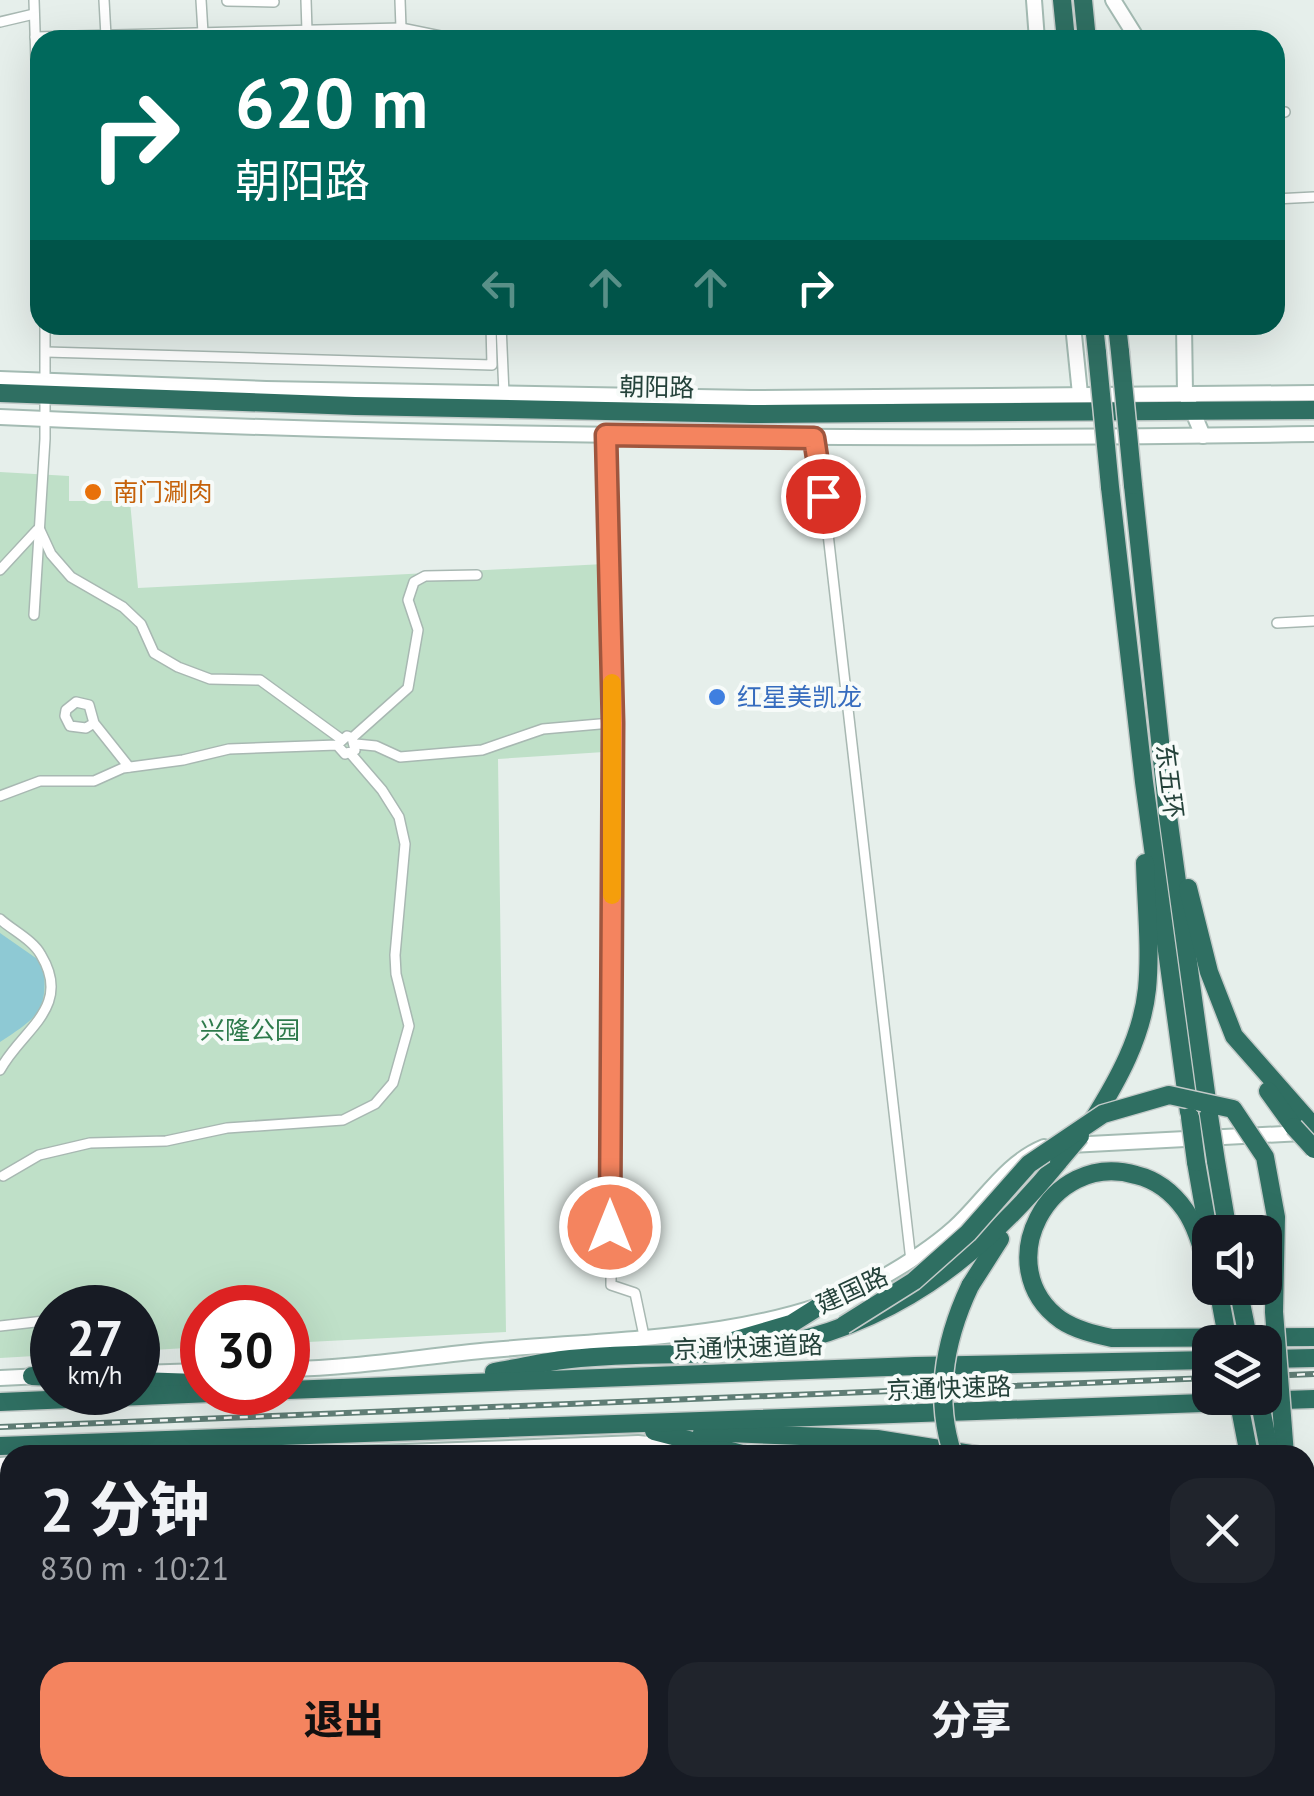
<!DOCTYPE html>
<html lang="zh">
<meta charset="utf-8">
<style>
body{margin:0;font-family:"PT Sans","Noto Sans SC",sans-serif;background:#20242c;color:#f1f3f6;height:100vh;display:flex;flex-direction:column;font-size:38px;white-space:nowrap}
*{box-sizing:border-box;margin:0}
p{font-size:32px;color:#9ea1a6}
.icon{flex:none;width:55px;height:55px;fill:none;stroke:currentColor;stroke-width:2;stroke-linecap:round;stroke-linejoin:round}
.map{position:relative;flex:1;overflow:hidden}
.drawer{position:absolute;left:0px;top:1445px;width:1315px;height:352px;display:flex;flex-direction:column;background:#171b24;border-radius:30px 30px 0 0;box-shadow:0 10px 40px #0002}
.drawer>*{flex:none}
.top-card{position:absolute;left:30px;top:30px;width:1255px;height:305px;border-radius:30px;box-shadow:0 10px 40px #0002;background:#00695c;color:#fff;overflow:hidden}
.fabs{position:absolute;left:1192px;top:1215px;display:grid;gap:20px}
.fabs a{display:grid;place-items:center;width:90px;height:90px;border-radius:20px;background:#171b24;box-shadow:0 10px 40px #0002;font-size:50px}
.speed{position:absolute;left:30px;top:1285px;display:flex;gap:20px;font-size:50px;font-weight:700;text-align:center}
.speed>*{display:grid;place-content:center;width:130px;height:130px;border-radius:50%;background:#171b24;box-shadow:0 10px 40px #0002;line-height:1}
.speed small{font-size:25px;font-weight:400}
.speed .limit{border:15px solid #d22;background:#fff;color:#111}
.pin{position:absolute;display:grid;place-items:center;width:85px;height:85px;color:#fff;margin:-42px;border:5px solid #fff;border-radius:50%;box-shadow:0 2px 10px #0007}
.me{position:absolute;width:110px;margin:-55px;rotate:0deg;stroke-linejoin:round;filter:drop-shadow(0 0 8px #0008)}
.turn{display:flex;align-items:center;gap:35px;height:210px;padding:0 40px;font-size:45px}
.turn .icon{width:130px;height:130px;stroke-width:2.5}
.turn b{display:block;font-size:70px;line-height:85px}
.lanes{display:flex;align-items:center;height:95px;padding:0 40px;background:#0003;justify-content:center;gap:50px;direction:ltr}
.lanes .off{opacity:.35}
.round{display:grid;place-items:center;flex:none;width:105px;height:105px;border-radius:30px;background:#20242c}
.summary{display:flex;align-items:center;justify-content:space-between;height:170px;padding:0 40px}
h1{font-size:60px;font-weight:800;line-height:75px}
.button{display:flex;gap:20px;margin-top:auto;padding:20px 40px}
.button a{flex:1;height:115px;border-radius:30px;background:#f4845f;color:#111;font-size:40px;font-weight:800;line-height:115px;text-align:center}
.button a+a{background:#20242c;color:#f1f3f6}
.map>svg:first-child{display:block}
.green{fill:#bfe0c8}
.water{fill:#8ec9d4}
.lines{fill:none;stroke-linecap:round;stroke-linejoin:round}
.street-casing{stroke:#a8b8b2;stroke-width:12}
.secondary-casing{stroke:#a4bbb3;stroke-width:18}
.highway-casing{stroke:#c2cac8;stroke-width:21}
.street{stroke:#fff;stroke-width:9}
.secondary{stroke:#fff;stroke-width:14}
.highway{stroke:#2f6f62;stroke-width:18}
.rail-casing{stroke:#5f7d75;stroke-width:6}
.rail{stroke:#f7fbf9;stroke-width:2.5;stroke-dasharray:8;stroke-linecap:butt}
.highway-bridge-casing{stroke:#c2cac8;stroke-width:21;stroke-linecap:butt}
.highway-bridge{stroke:#2f6f62;stroke-width:18}
.route-casing{stroke:#9f563e;stroke-width:25}
.route{stroke:#f4845f;stroke-width:18}
.slow{stroke:#f59e0b;stroke-width:18}
.food-dot{fill:#e8710a;stroke:#f7fbf9;stroke-width:4}
.shop-dot{fill:#3f7fe0;stroke:#f7fbf9;stroke-width:4}
.labels{text-anchor:middle;dominant-baseline:central;stroke-width:8;stroke-linejoin:round;paint-order:stroke}
.street-label{font-size:25px;fill:#24423a;stroke:#f7fbf9}
.food-label{font-size:25px;fill:#c56008;stroke:#f7fbf9;text-anchor:start}
.shop-label{font-size:25px;fill:#366cbe;stroke:#f7fbf9;text-anchor:start}
.park-label{font-size:25px;fill:#2d7a4b;stroke:#f7fbf9}
</style>
<div class="map">
<svg width="1314" height="1796" viewBox="0 0 1314 1796">
<rect width="100%" height="100%" fill="#e6efeb"/>
<polygon class="green" points="0,472 69,476 69,501 130,501 138,588 604,564 604,752 498,759 506,1332 288,1343 288,1308 202,1308 202,1347 138,1351 138,1308 52,1308 52,1355 0,1358"/>
<g class="water">
<path d="M0,933L43,963C49,1011 38,1017 0,1042Z"/>
<polygon points="10,1612 10,1663 0,1664 0,1613"/>
</g>
<g class="lines">
<g class="street-casing">
<g id="street">
<polyline points="34,0 40,183"/>
<polyline points="104,0 106,36"/>
<polyline points="201,0 203,33"/>
<polyline points="306,0 307,31"/>
<polyline points="400,0 401,28"/>
<polyline points="227,1 274,2"/>
<polyline points="0,22 34,14"/>
<polyline points="35,37 401,28 460,40"/>
<polyline points="489,38 489,40"/>
<polyline points="1275,113 1285,112"/>
<polyline points="1275,199 1314,197"/>
<polyline points="501,325 504,394"/>
<polyline points="46,352 492,365 491,325"/>
<polyline points="814,438 827,525 911,1261"/>
<polyline points="39,528 51,554 71,577 123,607 141,624 154,653 178,667 210,679 260,680 341,739"/>
<polyline points="0,570 37,530"/>
<polyline points="34,615 45,439 45,325"/>
<polyline points="1277,623 1314,621"/>
<polyline points="94,723 86,728 70,726 65,716 66,710 76,702 89,705 94,723 129,767"/>
<polyline points="352,738 408,688 418,630 408,600 414,582 425,576 477,575"/>
<polyline points="356,744 376,746 400,757 482,750 543,729 611,723"/>
<polyline points="0,796 40,781 94,781 123,768 183,760 229,749 337,745 347,736 352,738 355,750 345,754 337,745"/>
<polyline points="612,799 611,1285 635,1293 644,1336"/>
<path d="M0,919C12,930 33,940 41,955C73,1008 21,1030 0,1070"/>
<polyline points="3,1176 39,1155 90,1143 166,1141 227,1128 343,1120 375,1104 393,1083 409,1026 396,974 395,955 405,844 399,817 382,790 351,754"/>
<polyline points="0,1326 44,1321"/>
<polyline points="0,1587 10,1586"/>
<polyline points="0,1697 10,1696"/>
<polyline points="1305,1701 1314,1700"/>
<polyline points="31,1788 32,1796"/>
<polyline points="495,1788 495,1796"/>
<polyline points="612,1788 612,1796"/>
<polyline points="909,1788 909,1796"/>
<polyline points="1088,1788 1145,1796"/>
<polyline points="370,1795 487,1788"/>
</g>
</g>
<g class="secondary-casing">
<g id="secondary">
<polyline points="1034,0 1037,40"/>
<polyline points="1113,0 1138,40"/>
<polyline points="1073,325 1080,394"/>
<polyline points="1184,325 1185,393 1203,436"/>
<polyline points="0,379 266,389 751,398 1314,393"/>
<path d="M0,417C438,437 876,441 1314,434"/>
<polyline points="606,435 612,799"/>
<polyline points="1070,1145 1303,1133"/>
<path d="M288,1369C356,1368 424,1356 492,1350C609,1339 761,1339 865,1287C897,1270 927,1252 954,1228C984,1201 1005,1163 1044,1147"/>
<polyline points="138,1373 202,1371"/>
<polyline points="0,1378 42,1376"/>
<polyline points="326,1455 638,1443 700,1449"/>
<polyline points="0,1465 10,1464"/>
</g>
</g>
<g class="highway-casing">
<g id="highway">
<polyline points="1062,0 1066,40"/>
<polyline points="1083,0 1087,40"/>
<polyline points="1094,325 1097,353"/>
<polyline points="1117,325 1120,352"/>
<polyline points="0,393 355,406 752,414 1314,410"/>
<polyline points="1133,485 1168,816 1209,1115"/>
<polyline points="1110,487 1144,782 1189,1112"/>
<polyline points="1188,888 1209,972 1234,1036 1314,1127"/>
<polyline points="1268,1091 1294,1127"/>
<path d="M1093,1120C1118,1080 1142,1037 1147,989C1151,948 1146,904 1145,863"/>
<polyline points="1216,1161 1228,1232"/>
<polyline points="1196,1162 1210,1242"/>
<path d="M1210,1275C1203,1253 1198,1229 1185,1210C1173,1193 1157,1180 1136,1175C1048,1149 988,1268 1061,1320C1076,1330 1094,1334 1112,1338L1314,1337"/>
<polyline points="970,1286 1000,1239"/>
<polyline points="726,1343 791,1324 818,1307"/>
<polyline points="1265,1359 1314,1358"/>
<path d="M494,1372C517,1368 540,1363 562,1360C628,1351 696,1358 762,1348C889,1328 980,1258 1059,1161"/>
<polyline points="32,1376 52,1377"/>
<polyline points="138,1381 197,1383"/>
<polyline points="288,1390 915,1366 1210,1360"/>
<polyline points="0,1402 235,1392"/>
<polyline points="654,1431 742,1454"/>
<polyline points="702,1432 877,1439 977,1455"/>
<polyline points="0,1446 1314,1399"/>
<polyline points="124,1455 173,1450"/>
<polyline points="1305,1519 1314,1518"/>
<polyline points="1305,1570 1314,1565"/>
<polyline points="1305,1739 1314,1784"/>
</g>
</g>
<use href="#street" class="street"/>
<use href="#secondary" class="secondary"/>
<use href="#highway" class="highway"/>
<g class="rail-casing">
<g id="rail">
<polyline points="1265,1376 1314,1374"/>
<polyline points="0,1427 1210,1378"/>
</g>
</g>
<use href="#rail" class="rail"/>
<g class="highway-bridge-casing">
<g id="highway-bridge">
<polyline points="1120,352 1133,485"/>
<polyline points="1097,353 1110,487"/>
<polyline points="1209,1115 1216,1161"/>
<polyline points="1190,1117 1196,1162"/>
<polyline points="1294,1127 1314,1149"/>
<polyline points="1059,1161 1080,1136"/>
<polyline points="1218,1288 1228,1342"/>
<polyline points="1238,1288 1249,1342"/>
<polyline points="844,1325 914,1281 968,1233 1029,1164 1103,1114 1169,1095 1233,1109 1265,1157 1276,1217 1274,1312 1285,1455"/>
<polyline points="1238,1398 1249,1455"/>
<polyline points="1259,1398 1270,1455"/>
<path d="M953,1455C934,1398 945,1339 970,1286"/>
<polyline points="1305,1639 1314,1683"/>
<polyline points="1287,1788 1291,1796"/>
</g>
</g>
<use href="#highway-bridge" class="highway-bridge"/>
</g>
<g class="lines">
<g class="route-casing">
<polyline id="route" points="610,1227 613,723 606,435 814,438 823,496"/>
</g>
<use href="#route" class="route"/>
<polyline class="slow" points="612,895 612,683"/>
</g>
<circle class="food-dot" cx="93" cy="492" r="10"/>
<circle class="shop-dot" cx="717" cy="697" r="10"/>
<g class="labels">
<g class="street-label">
<text transform="translate(657 387) rotate(1)">朝阳路</text>
<text transform="translate(1170 781) rotate(83)">东五环</text>
<text transform="translate(852 1290) rotate(-25)">建国路</text>
<text transform="translate(748 1347) rotate(-2)">京通快速道路</text>
<text transform="translate(949 1388) rotate(-2)">京通快速路</text>
</g>
<g class="food-label">
<text x="113" y="492">南门涮肉</text>
</g>
<g class="shop-label">
<text x="737" y="697">红星美凯龙</text>
</g>
<g class="park-label">
<text x="250" y="1030">兴隆公园</text>
</g>
</g>
</svg>
<div class="fabs">
<a><svg class="icon" aria-label="sound" viewBox="0 0 24 24"><path d="M4 9h4l5-4v14l-5-4H4zM17 9q2 3 0 6"/></svg></a>
<a><svg class="icon" aria-label="layers" viewBox="0 0 24 24"><path d="M12 4l9 5-9 5-9-5zM3 14l9 5 9-5"/></svg></a>
</div>
<div class="speed"><div>27<small>km/h</small></div><div class="limit">30</div></div>
<div class="pin" style="left:823px;top:496px;background:#d93025"><svg class="icon" aria-label="arrive" viewBox="0 0 24 24"><path d="M6 21V4h12l-3 4 3 4H6"/></svg></div>
<svg class="me" style="left:610px;top:1227px" viewBox="-20 -20 40 40"><circle r="17" fill="#f4845f" stroke="#fff" stroke-width="3"/><path d="M0-11L8 9 0 5-8 9z" fill="#fff"/></svg>
<div class="top-card">
<div class="turn"><svg class="icon" aria-label="right" viewBox="0 0 24 24"><path d="M7 20v-9h11M14 6l5 5-5 5"/></svg><div><b>620 m</b>朝阳路</div></div>
<div class="lanes"><svg class="icon off" aria-label="left" viewBox="0 0 24 24"><path d="M17 20v-9H6M10 6l-5 5 5 5"/></svg><svg class="icon off" aria-label="ahead" viewBox="0 0 24 24"><path d="M12 20V5M6 11l6-6 6 6"/></svg><svg class="icon off" aria-label="ahead" viewBox="0 0 24 24"><path d="M12 20V5M6 11l6-6 6 6"/></svg><svg class="icon" aria-label="right" viewBox="0 0 24 24"><path d="M7 20v-9h11M14 6l5 5-5 5"/></svg></div>
</div>
<section class="drawer">
<div class="summary"><div><h1>2 分钟</h1><p>830 m · 10:21</p></div><a class="round"><svg class="icon" aria-label="close" viewBox="0 0 24 24"><path d="M6 6l12 12M18 6L6 18"/></svg></a></div>
<div class="button"><a>退出</a><a>分享</a></div>
</section>
</div>
